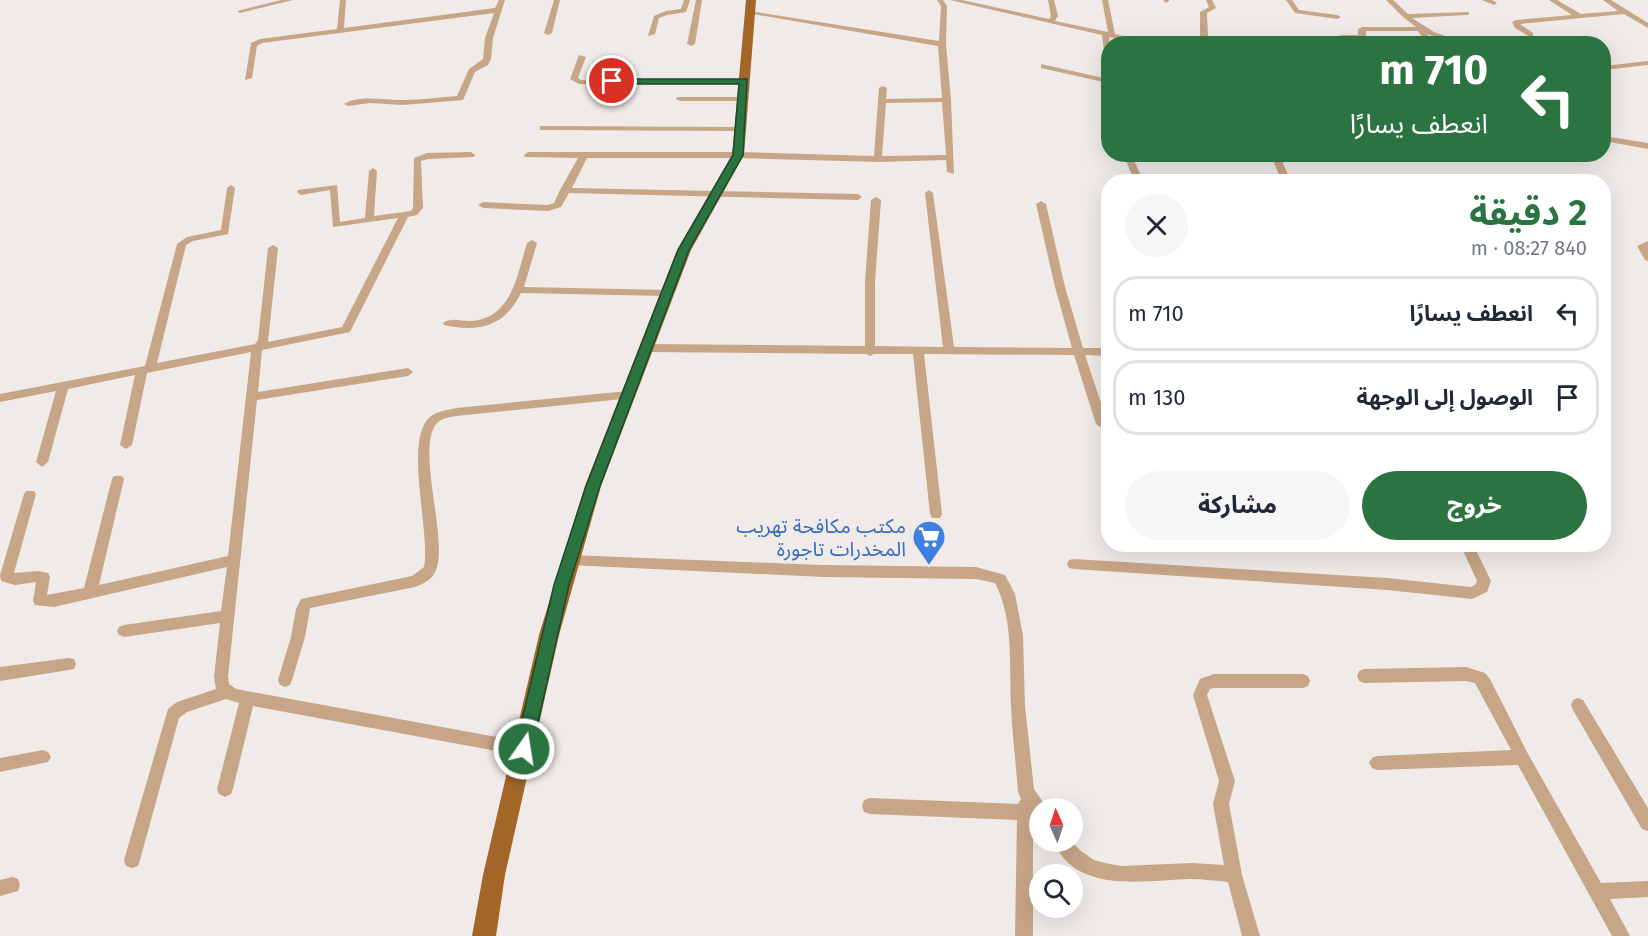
<!DOCTYPE html>
<html lang="ar">
<meta charset="utf-8">
<style>
body{margin:0;font-family:"Fira Sans","Noto Sans Arabic",sans-serif;background:#f6f6f7;color:#1f2937;direction:rtl;height:100vh;display:flex;flex-direction:column;font-size:22px;white-space:nowrap}
*{box-sizing:border-box;margin:0}
p{font-size:20px;color:#747a83}
.icon{flex:none;width:33px;height:33px;fill:none;stroke:currentColor;stroke-width:2;stroke-linecap:round;stroke-linejoin:round}
.map{position:relative;flex:1;overflow:hidden;direction:ltr}
.sheet{position:absolute;left:1101px;top:174px;width:510px;height:378px;display:flex;flex-direction:column;background:#fff;border-radius:24px;box-shadow:0 6px 24px #0002;direction:rtl}
.sheet>*{flex:none}
.guide{position:absolute;left:1101px;top:36px;width:510px;height:126px;border-radius:24px;box-shadow:0 6px 24px #0002;direction:rtl;background:#2b7442;color:#fff;overflow:hidden}
.needle{width:39px;rotate:357deg}
.fabs{position:absolute;left:1029px;top:798px;display:grid;gap:12px}
.fabs a{display:grid;place-items:center;width:54px;height:54px;border-radius:50%;background:#fff;box-shadow:0 6px 24px #0002;font-size:30px}
.pin{position:absolute;display:grid;place-items:center;width:51px;height:51px;color:#fff;margin:-26px;border:3px solid #fff;border-radius:50%;box-shadow:0 2px 6px #0007}
.me{position:absolute;width:66px;margin:-33px;rotate:13deg;stroke-linejoin:round;filter:drop-shadow(0 0 4px #0008)}
.turn{display:flex;align-items:center;gap:21px;height:126px;padding:0 24px;font-size:27px}
.turn .icon{width:78px;height:78px;stroke-width:2.5}
.turn b{display:block;font-size:42px;line-height:51px}
.round{display:grid;place-items:center;flex:none;width:63px;height:63px;border-radius:32px;background:#f6f6f7}
.headline{display:flex;align-items:center;justify-content:space-between;height:102px;padding:0 24px}
h1{font-size:36px;font-weight:700;line-height:45px;color:#2b7442}
.primary-button{display:flex;gap:12px;margin-top:auto;padding:12px 24px}
.primary-button a{flex:1;height:69px;border-radius:36px;background:#2b7442;color:#fff;font-size:24px;font-weight:700;line-height:69px;text-align:center}
.primary-button a+a{background:#f6f6f7;color:#1f2937}
ul{padding:0;list-style:none}
li{display:flex;align-items:center;gap:18px;height:75px;margin:0 12px 9px;padding:0 12px;border:3px solid #e0e1e3;border-radius:24px}
li div{flex:1}
li b{display:block;font-size:22px}
li em{font-style:normal}
.map>svg:first-child{display:block}
.lines{fill:none;stroke-linecap:round;stroke-linejoin:round}
.minor{fill:#c7a587;fill-rule:evenodd}
.major{fill:#a36627;fill-rule:evenodd}
.route{fill:#2b7442;stroke:#1c4b2b;stroke-width:1.5}
.labels{text-anchor:middle;dominant-baseline:central;stroke-width:6;stroke-linejoin:round;paint-order:stroke}
.shop-label{font-size:20px;fill:#366cbe;stroke:#f0ebe9;text-anchor:end}
</style>
<div class="map">
<svg width="1648" height="936" viewBox="0 0 1648 936">
<rect width="100%" height="100%" fill="#f0ebe9"/>
<g class="lines">
<g class="minor">
<polygon points="281,0 293,0 240,13 237,11"/>
<path d="M340,0H346L344,28L495,8L499,0H505L493,38L491,59L488,65L475,72L463,100L403,105L370,103L348,106L344,104C361,94 386,101 405,100C422,100 440,97 457,96L469,69L483,59L485,38L494,13L262,43L257,46L252,78L245,80L251,43L260,39L337,29Z"/>
<polygon points="554,0 560,0 552,33 548,35 544,33"/>
<polygon points="684,0 690,0 686,12 667,15 659,18 655,34 648,36 654,16 666,11 681,9"/>
<polygon points="696,0 702,0 695,44 691,46 687,44"/>
<path d="M937,0H943L947,6L946,44L951,100L954,174L947,172L946,160L878,162L738,158H587L572,188L858,194L862,197L858,200L569,193L561,207L548,211L483,208L478,205L483,202L548,205L554,203L560,190L578,158L525,157L524,155L528,152H738L874,156L879,88L883,86L887,88L886,99L942,98L938,46L747,13L750,11L939,41L941,6ZM942,102L946,155L882,156L886,103Z"/>
<polygon points="950,0 962,0 1049,19 1051,16 1048,0 1054,0 1058,16 1055,21 1108,32 1102,0 1108,0 1115,34 1154,44 1139,44 1109,37 1110,44 1108,44 1108,53 1104,51 1102,35"/>
<polygon points="1163,0 1169,0 1169,1 1166,3"/>
<polygon points="1206,0 1212,0 1216,8 1207,13 1208,37 1204,39 1200,37 1200,12 1209,7"/>
<polygon points="1286,0 1292,0 1299,10 1337,15 1341,17 1337,19 1295,13"/>
<polygon points="1386,0 1393,0 1408,14 1469,12 1469,14 1467,15 1412,18 1434,32 1467,44 1454,44 1427,34 1434,44 1427,44 1418,31 1366,31 1366,44 1358,44 1358,39 1346,39 1339,44 1330,44 1341,35 1358,35 1358,29 1362,27 1416,27 1403,17"/>
<polygon points="1482,0 1492,0 1497,3 1494,5"/>
<polygon points="1549,0 1557,0 1581,14 1618,11 1603,0 1611,0 1648,23 1648,28 1624,14 1520,24 1533,33 1533,37 1530,37 1515,28 1512,22 1516,20 1572,15"/>
<polygon points="579,55 586,57 578,78 581,80 744,79 748,81 744,83 579,84 570,79"/>
<polygon points="1648,61 1648,65 1604,70 1604,66"/>
<polygon points="1041,64 1108,79 1108,83 1041,68"/>
<polygon points="677,97 743,97 747,99 743,101 680,101 676,99"/>
<polygon points="540,126 739,127 743,129 739,131 543,130 540,130"/>
<polygon points="1604,136 1648,143 1648,149 1604,141"/>
<polygon points="471,152 475,155 474,157 428,159 421,161 423,208 417,215 408,217 350,332 262,350 258,392 408,368 413,372 408,376 257,400 228,677 229,684 236,689 524,742 529,744 532,749 529,754 524,756 253,706 233,789 231,794 225,797 219,794 217,789 239,703 226,699 187,712 179,718 140,860 138,866 132,868 126,866 124,860 168,709 177,702 216,689 214,677 220,623 124,637 119,635 117,631 119,627 124,625 221,611 227,567 54,607 35,605 33,601 36,582 15,585 1,581 0,575 24,494 26,491 34,491 36,494 14,573 38,571 48,573 50,577 47,595 84,588 112,479 114,476 122,476 124,479 99,585 228,556 251,352 147,373 132,445 126,449 120,445 135,375 68,389 48,462 42,467 36,462 56,391 0,402 0,394 145,366 177,244 187,237 221,230 227,188 231,185 235,188 228,234 193,241 186,245 157,363 255,344 258,340 268,248 273,245 278,248 268,342 342,327 398,218 333,227 330,190 301,195 297,192 298,190 337,185 340,222 365,218 369,171 373,168 377,171 374,216 411,211 413,208 414,158 427,153"/>
<polygon points="1123,154 1131,154 1144,182 1135,182"/>
<polygon points="1255,154 1279,154 1291,182 1282,182 1273,160"/>
<polygon points="929,190 933,193 954,347 1072,348 1055,287 1036,204 1041,201 1046,204 1065,287 1083,348 1108,348 1108,356 1085,355 1108,424 1102,428 1096,424 1074,355 924,354 942,514 940,518 932,518 930,514 913,354 874,354 870,356 866,354 646,352 641,348 646,344 865,346 865,282 871,200 876,197 881,200 875,282 875,346 943,347 925,193"/>
<path d="M532,240L537,243L524,287L666,290L671,293L666,296L521,293C505,326 479,333 444,325L443,323C450,317 461,321 470,321C512,319 517,275 527,243Z"/>
<polygon points="1648,241 1648,261 1645,260 1637,246"/>
<path d="M628,391L634,395L632,398L456,416C450,417 443,418 438,422C413,445 452,548 434,574C430,581 422,584 415,587L310,608L305,637L292,680L290,685L285,687L280,685L278,680L291,637L296,609L301,599L412,576L424,567C431,533 403,440 430,417C437,411 448,410 456,408Z"/>
<polygon points="1460,544 1473,544 1491,581 1487,592 1472,599 1387,590 1074,569 1069,568 1067,564 1069,560 1074,559 1387,578 1471,587 1476,584 1477,581"/>
<path d="M570,555L823,565L976,567L1005,575L1015,594L1023,636L1025,706L1034,789L1047,808H1040V818L1033,814V936H1015L1017,820L870,814L864,812L862,806L864,800L870,798L1018,804L1021,799L1018,792C1016,763 1012,734 1011,705C1009,665 1014,619 995,583L976,579L823,577L570,565L565,564L563,560L565,556Z"/>
<polygon points="69,658 74,659 76,664 74,669 69,670 0,681 0,667"/>
<polygon points="1466,667 1485,673 1490,679 1527,752 1601,883 1648,881 1648,897 1610,899 1630,936 1612,936 1518,765 1377,770 1372,768 1369,763 1372,758 1377,756 1511,750 1475,683 1466,681 1364,683 1359,681 1357,676 1359,671 1364,669"/>
<path d="M1214,674H1303L1308,676L1310,681L1308,686L1303,688H1214L1210,689L1207,695L1235,781L1229,804L1242,875L1260,936H1242L1228,882C1216,881 1203,879 1191,879C1147,880 1076,895 1054,842H1072L1081,851L1094,860L1105,863L1121,866L1192,863L1224,865L1213,804L1219,781L1193,695L1200,679Z"/>
<polygon points="1578,698 1583,700 1648,808 1648,831 1642,829 1573,710 1571,705 1573,700"/>
<polygon points="43,750 48,752 51,757 48,762 0,772 0,758"/>
<polygon points="12,877 18,879 20,885 18,891 0,896 0,880"/>
</g>
<polygon class="major" points="746,0 756,0 744,155 691,250 601,486 559,635 505,875 496,936 472,936 483,875 539,635 585,486 677,250 732,155"/>
</g>
<polygon class="route" points="747,79 743,155 689,250 600,486 569,585 532,749 530,755 524,757 518,755 515,749 554,585 586,486 678,250 733,155 739,84 612,84 608,81 612,79"/>
<defs>
<g id="supermarket-pin" transform="scale(1.725)"><path d="M0 17L-7.5 6A9.5 9.5 0 1 1 7.5 6Z" fill="#3f7fe0" stroke="#f0ebe9"/><path d="M-6-5.5h2.5l.6 2H6L4.5 2H-2.5L-4.4-4H-6ZM-1.5 3.2a1.3 1.3 0 1 0 .1 0ZM3 3.2a1.3 1.3 0 1 0 .1 0Z" fill="#fff"/></g>
</defs>
<g fill-rule="evenodd">
<use href="#supermarket-pin" x="929" y="537"/>
</g>
<g class="labels">
<g class="shop-label">
<text x="906" y="526">مكتب مكافحة تهريب<tspan x="906" dy="23">المخدرات تاجورة</tspan></text>
</g>
</g>
</svg>
<div class="fabs">
<a><svg class="needle" viewBox="-14 -14 28 28"><path d="M0-13l5 13h-10z" fill="#e53935"/><path d="M0 13l5-13h-10z" fill="#747a83"/></svg></a>
<a><svg class="icon" aria-label="search" viewBox="0 0 24 24"><circle cx="10" cy="10" r="6"/><path d="M15 15l6 6"/></svg></a>
</div>
<div class="pin" style="left:612px;top:81px;background:#d93025"><svg class="icon" aria-label="arrive" viewBox="0 0 24 24"><path d="M6 21V4h12l-3 4 3 4H6"/></svg></div>
<svg class="me" style="left:524px;top:749px" viewBox="-20 -20 40 40"><circle r="17" fill="#2b7442" stroke="#fff" stroke-width="3"/><path d="M0-11L8 9 0 5-8 9z" fill="#fff"/></svg>
<div class="guide">
<div class="turn"><svg class="icon" aria-label="left" viewBox="0 0 24 24"><path d="M17 20v-9H6M10 6l-5 5 5 5"/></svg><div><b>710 m</b>انعطف يسارًا</div></div>
</div>
<section class="sheet">
<div class="headline"><div><h1>2 دقيقة</h1><p>840 m · 08:27</p></div><a class="round"><svg class="icon" aria-label="close" viewBox="0 0 24 24"><path d="M6 6l12 12M18 6L6 18"/></svg></a></div>
<ul>
<li><svg class="icon" aria-label="left" viewBox="0 0 24 24"><path d="M17 20v-9H6M10 6l-5 5 5 5"/></svg><div><b>انعطف يسارًا</b></div><em>710 m</em></li>
<li><svg class="icon" aria-label="arrive" viewBox="0 0 24 24"><path d="M6 21V4h12l-3 4 3 4H6"/></svg><div><b>الوصول إلى الوجهة</b></div><em>130 m</em></li>
</ul>
<div class="primary-button"><a>خروج</a><a>مشاركة</a></div>
</section>
</div>
